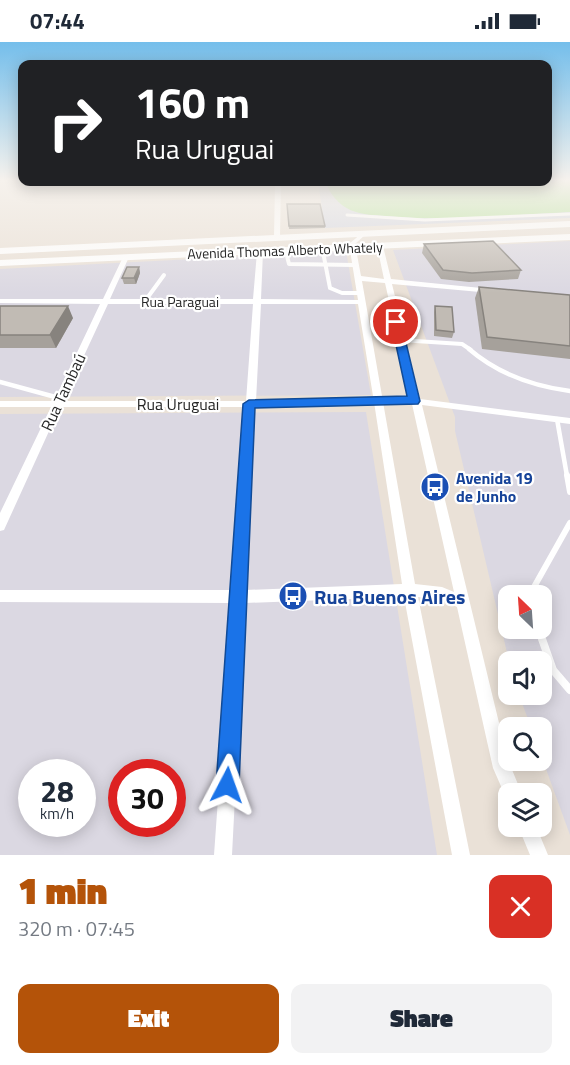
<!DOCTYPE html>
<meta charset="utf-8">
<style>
body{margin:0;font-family:"Titillium Web",sans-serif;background:#f2f2f3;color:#1f2937;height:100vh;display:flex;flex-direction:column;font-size:22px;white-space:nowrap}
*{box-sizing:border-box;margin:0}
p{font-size:20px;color:#747a83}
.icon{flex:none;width:33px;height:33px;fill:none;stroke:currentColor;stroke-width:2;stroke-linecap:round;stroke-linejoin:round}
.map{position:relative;height:813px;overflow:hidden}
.drawer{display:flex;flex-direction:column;background:#fff;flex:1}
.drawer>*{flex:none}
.top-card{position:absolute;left:18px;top:18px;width:534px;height:126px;border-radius:12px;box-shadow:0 3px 15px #0003;background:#202124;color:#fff;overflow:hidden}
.needle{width:39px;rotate:335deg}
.fabs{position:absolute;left:498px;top:543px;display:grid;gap:12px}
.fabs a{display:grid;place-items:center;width:54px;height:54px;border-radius:12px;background:#fff;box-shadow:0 3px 15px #0003;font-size:30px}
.speed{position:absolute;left:18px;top:717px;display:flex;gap:12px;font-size:30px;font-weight:700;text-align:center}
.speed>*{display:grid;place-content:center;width:78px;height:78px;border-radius:50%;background:#fff;box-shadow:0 3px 15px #0003;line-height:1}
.speed small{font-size:15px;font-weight:400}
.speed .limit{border:9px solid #d22;background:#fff;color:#111}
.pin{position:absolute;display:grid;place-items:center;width:51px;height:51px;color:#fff;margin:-26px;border:3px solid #fff;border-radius:50%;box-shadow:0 2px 6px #0007}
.me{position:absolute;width:66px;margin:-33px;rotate:4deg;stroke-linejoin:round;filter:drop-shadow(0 0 4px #0008)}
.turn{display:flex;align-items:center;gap:21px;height:126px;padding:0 18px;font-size:27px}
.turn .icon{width:78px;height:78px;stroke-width:2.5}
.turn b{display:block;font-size:42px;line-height:51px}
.round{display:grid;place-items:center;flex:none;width:63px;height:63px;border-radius:12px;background:#f2f2f3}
.summary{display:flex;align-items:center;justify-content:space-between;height:102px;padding:0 18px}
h1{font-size:36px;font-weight:800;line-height:45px;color:#b45309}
.cta{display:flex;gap:12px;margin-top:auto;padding:12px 18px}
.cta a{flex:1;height:69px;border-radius:12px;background:#b45309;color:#fff;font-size:24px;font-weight:800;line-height:69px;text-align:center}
.cta a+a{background:#f2f2f3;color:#1f2937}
.status{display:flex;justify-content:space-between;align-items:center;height:42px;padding:0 30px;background:#fff;direction:ltr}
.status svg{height:16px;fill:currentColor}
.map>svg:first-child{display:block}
.industrial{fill:#dbd8e2;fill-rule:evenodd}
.airport{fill:#d3d6e2}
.green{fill:#afe292}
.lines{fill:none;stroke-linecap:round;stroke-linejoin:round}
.lane-far4{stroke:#fff;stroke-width:3}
.lane-far3{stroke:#fff;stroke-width:4}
.lane-far2{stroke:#fff;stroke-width:4.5}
.lane-far1{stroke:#fff;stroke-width:6}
.lane{stroke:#fff;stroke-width:8}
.street{fill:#fff;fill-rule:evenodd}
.secondary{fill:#fff;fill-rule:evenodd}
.wall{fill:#a6a19b}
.shaded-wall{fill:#87837e}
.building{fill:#c1bbb4;stroke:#87837e;stroke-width:1.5}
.route{fill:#1a73e8;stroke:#114b97;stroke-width:1.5}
.labels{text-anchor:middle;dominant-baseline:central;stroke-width:4.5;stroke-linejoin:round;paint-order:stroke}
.far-street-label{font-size:14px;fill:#262626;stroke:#fff}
.street-label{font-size:16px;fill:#262626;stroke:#fff}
.transit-label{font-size:16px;font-weight:bold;fill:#164399;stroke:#fff;text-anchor:start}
.near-transit-label{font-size:20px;font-weight:bold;fill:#164399;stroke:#fff;text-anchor:start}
</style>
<div class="status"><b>07:44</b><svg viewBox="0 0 49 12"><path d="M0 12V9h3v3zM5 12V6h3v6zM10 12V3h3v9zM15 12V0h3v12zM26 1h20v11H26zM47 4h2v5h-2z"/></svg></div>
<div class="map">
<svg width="570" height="813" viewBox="0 0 570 813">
<rect width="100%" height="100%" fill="#eae1d7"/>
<g class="industrial">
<path d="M570,199V793L542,716V686L531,685L519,653L542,652V620L509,619L455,389V375L393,208ZM508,554H542V586H508Z"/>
<polygon points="346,209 371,353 0,355 0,227"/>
<path d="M366,370L437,813H0V372ZM32,730H82V782H32ZM122,730H172V782H122Z"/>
</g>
<polygon class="airport" points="548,137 570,137 570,176 325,186 318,140 548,140"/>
<path class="green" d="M548,137H570V170C509,173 446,180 385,174C374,173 363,173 353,169C341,165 329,152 326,140H548Z"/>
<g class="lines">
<g class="lane-far4">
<polyline points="347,173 425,178 570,172"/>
<polyline points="322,207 323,212"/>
<polyline points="286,208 286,212"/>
</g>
<g class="lane-far3">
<polyline points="286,210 289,222 355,223"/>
<polyline points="323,210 330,246 342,251 359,251"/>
<polyline points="145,259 164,233"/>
<polyline points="400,298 462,302 471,308"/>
</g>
<g class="lane-far2">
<path d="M469,307C498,332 532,344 570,349"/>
<polyline points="0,340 59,356"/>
<polyline points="557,377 567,434"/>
</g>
<g class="lane-far1">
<polyline points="567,433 570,450"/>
<polyline points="534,554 534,545 570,481"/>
<polyline points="539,586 542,599"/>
</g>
<polyline class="lane" points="542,597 553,628 570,648"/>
<g class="street">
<polygon points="275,140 281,140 280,196 277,198 274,196"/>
<path d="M362,191L365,193L355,202L361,234L384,237L377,204L380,202L383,204L391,237L491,247L495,249L491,251L392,242L420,357L570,376V382L422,363L508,718L522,752H508V759L507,758L493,726L457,565L441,557L418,555L470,813H452L404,555L245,561L232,813H214L232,561L0,560V548H233L246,365H60L4,488L0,489V471L51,365H0V359H54L100,262L0,261V257H103L123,215L126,213L129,215L110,257H253L257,210L260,208L263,210L261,257L358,258L349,202ZM362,239L385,241L411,356L382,354ZM108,262H253L246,359H63ZM261,262H358L373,354L256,359ZM374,360L402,542L246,548L255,365ZM383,360L412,362L454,550L442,545L415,542Z"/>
<polygon points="518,784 536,784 548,813 530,813"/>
</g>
<g class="secondary">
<polygon points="570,179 570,185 0,212 0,206"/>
<polygon points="570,192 570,198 0,224 0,218"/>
</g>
</g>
<g class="wall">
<polygon points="287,162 325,184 325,186 289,187"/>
<polygon points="424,202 521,228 518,237 469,240 441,237 422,211"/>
<polygon points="139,225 140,231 136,242 124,242 122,236"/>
<polygon points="479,245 570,253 570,317 482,307 475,256"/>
<polygon points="0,264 73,276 56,306 0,306"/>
<polygon points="435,264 454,290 452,296 434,294 434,270"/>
</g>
<g class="shaded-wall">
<polygon points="139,225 140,231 136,242 134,236"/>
<polygon points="68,264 73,276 56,306 50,293"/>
</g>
<g class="building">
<polygon points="287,162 320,162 325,184 289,184"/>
<polygon points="493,199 521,228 472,231 443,228 424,202"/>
<polygon points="127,225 139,225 134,236 122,236"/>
<polygon points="479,245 570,253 570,304 487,295"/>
<polygon points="0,264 68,264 50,293 0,293"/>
<polygon points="435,264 452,265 454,290 436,288"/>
</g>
<linearGradient id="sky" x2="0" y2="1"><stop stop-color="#74beeb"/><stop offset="0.55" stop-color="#f6f2ed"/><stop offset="1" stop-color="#f6f2ed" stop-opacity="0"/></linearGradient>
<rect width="570" height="251" fill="url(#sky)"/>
<polygon class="route" points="396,277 401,280 420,359 418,362 255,366 239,743 235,751 227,754 219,751 216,743 243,362 249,358 407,354 391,280"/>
<defs>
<g id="bus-disc" transform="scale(1.5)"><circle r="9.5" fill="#1a4fb4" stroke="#fff"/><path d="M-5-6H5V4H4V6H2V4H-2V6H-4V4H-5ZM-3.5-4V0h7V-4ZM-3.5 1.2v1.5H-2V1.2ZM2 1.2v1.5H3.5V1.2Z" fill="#fff"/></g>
</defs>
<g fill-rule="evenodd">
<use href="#bus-disc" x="435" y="445"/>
<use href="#bus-disc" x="293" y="554"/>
</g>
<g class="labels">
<g class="far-street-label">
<text transform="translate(285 208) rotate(-2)">Avenida Thomas Alberto Whately</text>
<text x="180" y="259">Rua Paraguai</text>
</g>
<g class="street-label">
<text transform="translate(63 350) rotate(-65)">Rua Tambaú</text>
<text x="178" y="362">Rua Uruguai</text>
</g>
<g class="transit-label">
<text x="456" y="436">Avenida 19<tspan x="456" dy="18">de Junho</tspan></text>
</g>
<g class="near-transit-label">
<text x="314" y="554">Rua Buenos Aires</text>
</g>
</g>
</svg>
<div class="fabs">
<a><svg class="needle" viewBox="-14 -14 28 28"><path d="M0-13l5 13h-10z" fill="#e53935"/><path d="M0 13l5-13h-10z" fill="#747a83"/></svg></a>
<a><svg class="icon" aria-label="sound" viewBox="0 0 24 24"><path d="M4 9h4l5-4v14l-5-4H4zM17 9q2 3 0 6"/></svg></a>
<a><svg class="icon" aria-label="search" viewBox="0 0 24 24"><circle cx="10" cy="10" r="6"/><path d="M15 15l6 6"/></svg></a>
<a><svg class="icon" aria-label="layers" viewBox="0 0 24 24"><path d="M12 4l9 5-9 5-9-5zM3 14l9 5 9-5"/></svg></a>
</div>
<div class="speed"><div>28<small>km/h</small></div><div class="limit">30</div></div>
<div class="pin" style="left:396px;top:280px;background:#d93025"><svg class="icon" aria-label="arrive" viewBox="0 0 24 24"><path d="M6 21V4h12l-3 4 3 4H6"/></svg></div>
<svg class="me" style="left:227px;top:743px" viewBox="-20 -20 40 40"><path d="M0-17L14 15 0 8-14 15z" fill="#1a73e8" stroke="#fff" stroke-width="4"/></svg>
<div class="top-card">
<div class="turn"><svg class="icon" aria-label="right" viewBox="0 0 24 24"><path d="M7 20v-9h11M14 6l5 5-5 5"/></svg><div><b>160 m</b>Rua Uruguai</div></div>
</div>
</div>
<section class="drawer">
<div class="summary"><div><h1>1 min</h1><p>320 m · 07:45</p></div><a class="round" style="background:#d93025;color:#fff"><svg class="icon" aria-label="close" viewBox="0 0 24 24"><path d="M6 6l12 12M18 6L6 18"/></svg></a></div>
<div class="cta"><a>Exit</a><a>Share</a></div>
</section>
